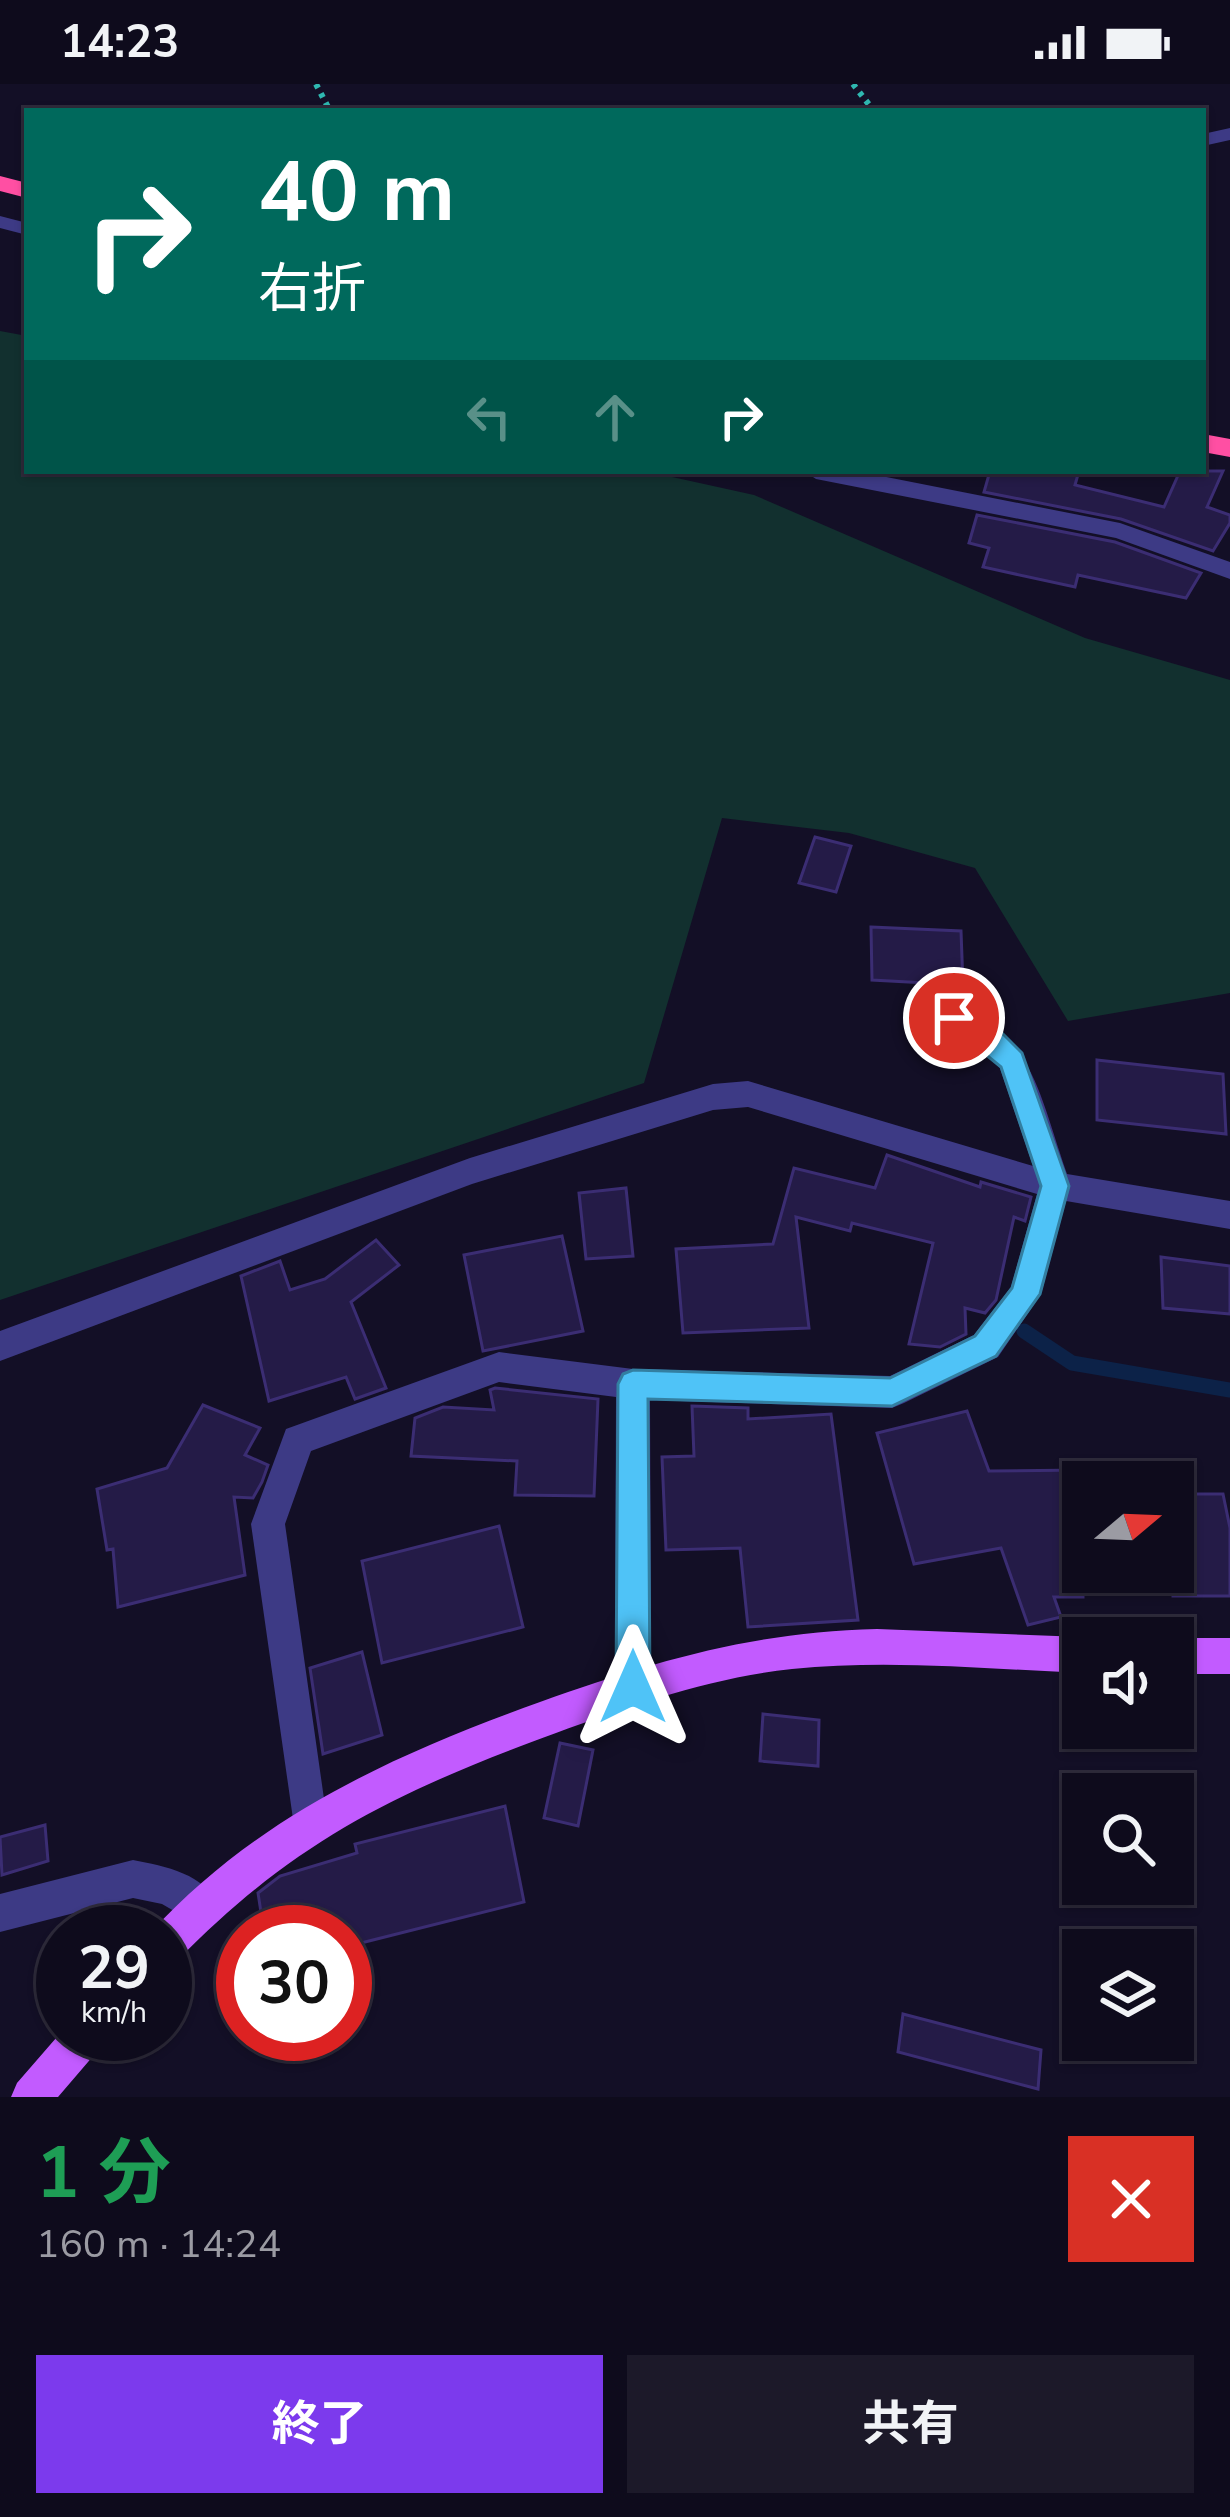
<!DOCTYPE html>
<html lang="ja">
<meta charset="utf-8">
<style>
body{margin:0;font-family:"Nunito Sans","Noto Sans JP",sans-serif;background:#1c1929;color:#f1f3f6;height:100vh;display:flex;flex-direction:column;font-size:45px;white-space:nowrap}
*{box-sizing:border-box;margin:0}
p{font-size:39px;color:#9b9ba3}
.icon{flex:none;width:66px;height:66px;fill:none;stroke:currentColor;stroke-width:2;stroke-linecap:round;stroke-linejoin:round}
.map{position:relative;height:2013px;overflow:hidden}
.side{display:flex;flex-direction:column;background:#0e0b1c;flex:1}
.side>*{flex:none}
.hud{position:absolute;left:24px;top:24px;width:1182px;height:366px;border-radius:0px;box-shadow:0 3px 9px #0004,0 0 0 3px #2e2b3b;background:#00695c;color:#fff;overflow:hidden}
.needle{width:78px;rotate:71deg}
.buttons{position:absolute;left:1062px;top:1377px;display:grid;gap:24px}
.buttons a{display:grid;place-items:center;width:132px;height:132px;border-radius:0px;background:#0e0b1c;box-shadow:0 3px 9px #0004,0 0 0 3px #2e2b3b;font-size:60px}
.speed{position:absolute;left:36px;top:1821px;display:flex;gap:24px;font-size:60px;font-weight:700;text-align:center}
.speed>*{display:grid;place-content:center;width:156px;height:156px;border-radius:50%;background:#0e0b1c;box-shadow:0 3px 9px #0004,0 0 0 3px #2e2b3b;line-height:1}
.speed small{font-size:30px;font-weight:400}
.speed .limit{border:18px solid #d22;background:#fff;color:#111}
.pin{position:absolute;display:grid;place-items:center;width:102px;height:102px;color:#fff;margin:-51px;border:6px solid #fff;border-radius:50%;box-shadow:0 3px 12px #0007}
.me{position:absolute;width:132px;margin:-66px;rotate:0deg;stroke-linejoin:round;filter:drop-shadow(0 0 9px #0008)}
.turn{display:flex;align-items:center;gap:42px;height:252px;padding:0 36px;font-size:54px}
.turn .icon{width:156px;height:156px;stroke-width:2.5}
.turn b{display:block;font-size:84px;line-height:102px}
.lanes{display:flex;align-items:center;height:114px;padding:0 36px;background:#0003;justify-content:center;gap:60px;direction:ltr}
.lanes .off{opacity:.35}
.round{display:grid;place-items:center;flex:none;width:126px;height:126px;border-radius:0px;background:#1c1929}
.head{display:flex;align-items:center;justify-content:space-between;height:204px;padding:0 36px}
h1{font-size:72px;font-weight:700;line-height:90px;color:#1e9e55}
.button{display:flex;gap:24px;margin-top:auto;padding:24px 36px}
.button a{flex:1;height:138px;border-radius:0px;background:#7c3aed;color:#fff;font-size:48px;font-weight:700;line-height:138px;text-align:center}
.button a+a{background:#1c1929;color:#f1f3f6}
.status{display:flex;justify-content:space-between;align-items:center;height:84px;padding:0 60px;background:#0e0b1c;direction:ltr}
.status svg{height:33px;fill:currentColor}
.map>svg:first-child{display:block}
.green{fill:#12302f}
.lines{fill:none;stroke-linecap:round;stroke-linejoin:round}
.stream{stroke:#0c2248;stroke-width:15}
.building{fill:#241b47;stroke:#3b2d73;stroke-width:3}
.path{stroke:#2fb8b0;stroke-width:6;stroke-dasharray:4.5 6;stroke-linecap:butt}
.minor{fill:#3d3a85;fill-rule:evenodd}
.major{fill:#c25bff;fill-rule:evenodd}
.highway{fill:#ff4fa3;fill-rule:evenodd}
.route{fill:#4fc3f7;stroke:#337fa1;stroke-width:3}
</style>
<div class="status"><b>14:23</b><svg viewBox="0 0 49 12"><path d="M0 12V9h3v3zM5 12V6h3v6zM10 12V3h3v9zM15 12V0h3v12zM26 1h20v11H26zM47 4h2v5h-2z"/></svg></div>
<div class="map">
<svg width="1230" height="2013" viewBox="0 0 1230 2013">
<rect width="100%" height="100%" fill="#130f26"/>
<polygon class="green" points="0,247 27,252 27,387 645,387 754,411 1085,554 1230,596 1230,909 1068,937 975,784 849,749 722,734 644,999 0,1216"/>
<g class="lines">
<polyline class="stream" points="1024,1247 1072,1279 1230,1306"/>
</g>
<g class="building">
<polygon points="990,387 1079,387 1075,401 1164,423 1180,387 1223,387 1207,423 1230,431 1230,439 1213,467 1121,435 984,408"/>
<polygon points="977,431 1115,458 1201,489 1186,514 1078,491 1075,503 983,483 989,464 969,459"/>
<polygon points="815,753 851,762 836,808 799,799"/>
<polygon points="871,843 961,847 963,901 872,896"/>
<polygon points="1097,976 1223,990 1226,1050 1097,1036"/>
<polygon points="887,1071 980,1103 981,1098 1031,1113 1025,1137 1014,1133 996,1216 985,1229 965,1224 966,1250 940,1263 909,1260 933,1159 852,1139 850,1147 796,1133 809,1244 683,1249 676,1165 773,1160 794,1084 875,1104"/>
<polygon points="626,1104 633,1172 586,1175 579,1109"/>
<polygon points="562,1152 583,1247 483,1267 464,1171"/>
<polygon points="376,1156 399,1181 351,1218 386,1304 355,1315 346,1293 269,1317 241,1192 280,1177 290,1206 325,1195"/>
<polygon points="1161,1173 1230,1182 1230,1230 1163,1224"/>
<polygon points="495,1304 598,1315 594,1412 515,1411 517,1377 411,1372 415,1334 443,1323 494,1326 490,1306"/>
<polygon points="203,1321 260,1344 245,1371 268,1381 262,1398 253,1414 234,1413 245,1491 118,1523 113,1465 107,1466 97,1405 167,1384"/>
<polygon points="692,1322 748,1324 748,1335 831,1330 858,1536 748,1543 740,1464 666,1466 662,1373 694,1372"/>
<polygon points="967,1327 989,1387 1083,1386 1083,1513 1054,1513 1061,1533 1028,1541 1001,1464 914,1480 877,1349"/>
<polygon points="1173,1410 1223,1410 1230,1444 1230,1512 1173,1512"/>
<polygon points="499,1442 523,1543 382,1579 362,1477"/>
<polygon points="362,1568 382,1651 323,1670 310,1584"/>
<polygon points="763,1630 819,1636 818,1682 760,1677"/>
<polygon points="560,1659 593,1666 578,1742 544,1734"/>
<polygon points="505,1722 524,1818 345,1863 345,1848 264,1848 258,1809 280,1792 357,1769 355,1760"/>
<polygon points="45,1741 48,1777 2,1791 0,1753"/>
<polygon points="903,1930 1041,1966 1038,2005 898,1968"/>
</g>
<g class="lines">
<g class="path">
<polyline points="316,0 330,27"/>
<polyline points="853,0 874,27"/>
</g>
<g class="minor">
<polygon points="1230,44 1230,56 1203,62 1203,50"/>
<polygon points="0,132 27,139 27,151 0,144"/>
<polygon points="804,387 856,387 1120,439 1230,478 1230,495 1116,454 816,395"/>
<path d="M923,906C1033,944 1033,992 1067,1090L1230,1117V1145L1066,1117L1041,1210L998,1273L904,1319L892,1324L650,1316L651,1603L646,1616L633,1621L620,1616L615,1603L616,1313L499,1298L311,1367L285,1440L327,1736L321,1749L308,1755L295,1749L251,1440L286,1345L499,1268L633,1285L890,1292L974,1251L1011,1203L1037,1110L748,1023L713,1026L472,1100L0,1277V1247L470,1074L713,1000L748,997L1033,1082L1000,984L975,959L913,926L908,918L913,910Z"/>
<path d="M133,1776C165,1782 206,1790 219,1823L214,1837L200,1842L162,1820L133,1814L0,1848V1810Z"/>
</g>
<g class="major">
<path d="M877,1545L1083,1553V1589C987,1585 889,1575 792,1585C710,1594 633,1621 556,1649C401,1706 296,1755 179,1875L165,1881V1848H151C258,1732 393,1671 540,1618C655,1577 753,1548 877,1545Z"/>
<rect x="1173" y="1554" width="57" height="36"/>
<polygon points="63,1946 63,1950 106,1950 100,1964 58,2013 11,2013 17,1999"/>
</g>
<g class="highway">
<polygon points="0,92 27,99 27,114 0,107"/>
<polygon points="1203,350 1230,355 1230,373 1203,368"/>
</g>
</g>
<polygon class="route" points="954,923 995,942 1022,969 1069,1102 1040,1210 996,1272 892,1322 648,1315 650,1603 645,1615 633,1619 621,1615 616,1603 618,1300 623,1290 633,1286 890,1294 975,1252 1012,1204 1041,1102 1001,983 941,934"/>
</svg>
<div class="buttons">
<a><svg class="needle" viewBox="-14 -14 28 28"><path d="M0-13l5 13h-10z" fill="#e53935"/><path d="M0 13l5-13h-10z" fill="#9b9ba3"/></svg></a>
<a><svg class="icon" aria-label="sound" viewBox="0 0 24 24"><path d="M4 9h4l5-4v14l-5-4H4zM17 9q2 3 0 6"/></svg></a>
<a><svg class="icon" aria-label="search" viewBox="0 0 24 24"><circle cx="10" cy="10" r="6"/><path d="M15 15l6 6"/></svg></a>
<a><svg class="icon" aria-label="layers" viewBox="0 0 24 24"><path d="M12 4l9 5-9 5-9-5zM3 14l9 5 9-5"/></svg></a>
</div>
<div class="speed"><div>29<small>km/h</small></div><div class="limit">30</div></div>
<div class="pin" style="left:954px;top:934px;background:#d93025"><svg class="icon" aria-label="arrive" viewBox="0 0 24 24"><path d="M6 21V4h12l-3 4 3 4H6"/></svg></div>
<svg class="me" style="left:633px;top:1603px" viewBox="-20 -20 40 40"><path d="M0-17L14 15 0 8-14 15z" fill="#4fc3f7" stroke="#fff" stroke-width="4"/></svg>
<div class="hud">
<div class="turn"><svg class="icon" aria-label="right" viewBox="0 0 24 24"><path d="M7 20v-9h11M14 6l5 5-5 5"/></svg><div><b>40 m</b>右折</div></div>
<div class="lanes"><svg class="icon off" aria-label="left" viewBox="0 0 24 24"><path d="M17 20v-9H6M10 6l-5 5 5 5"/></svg><svg class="icon off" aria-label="ahead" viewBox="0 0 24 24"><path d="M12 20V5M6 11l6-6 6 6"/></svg><svg class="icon" aria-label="right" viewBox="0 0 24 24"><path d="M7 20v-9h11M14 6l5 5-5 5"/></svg></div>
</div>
</div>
<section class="side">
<div class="head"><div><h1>1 分</h1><p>160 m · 14:24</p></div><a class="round" style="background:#d93025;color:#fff"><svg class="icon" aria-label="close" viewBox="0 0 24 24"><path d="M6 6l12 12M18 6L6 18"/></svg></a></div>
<div class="button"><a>終了</a><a>共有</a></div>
</section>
